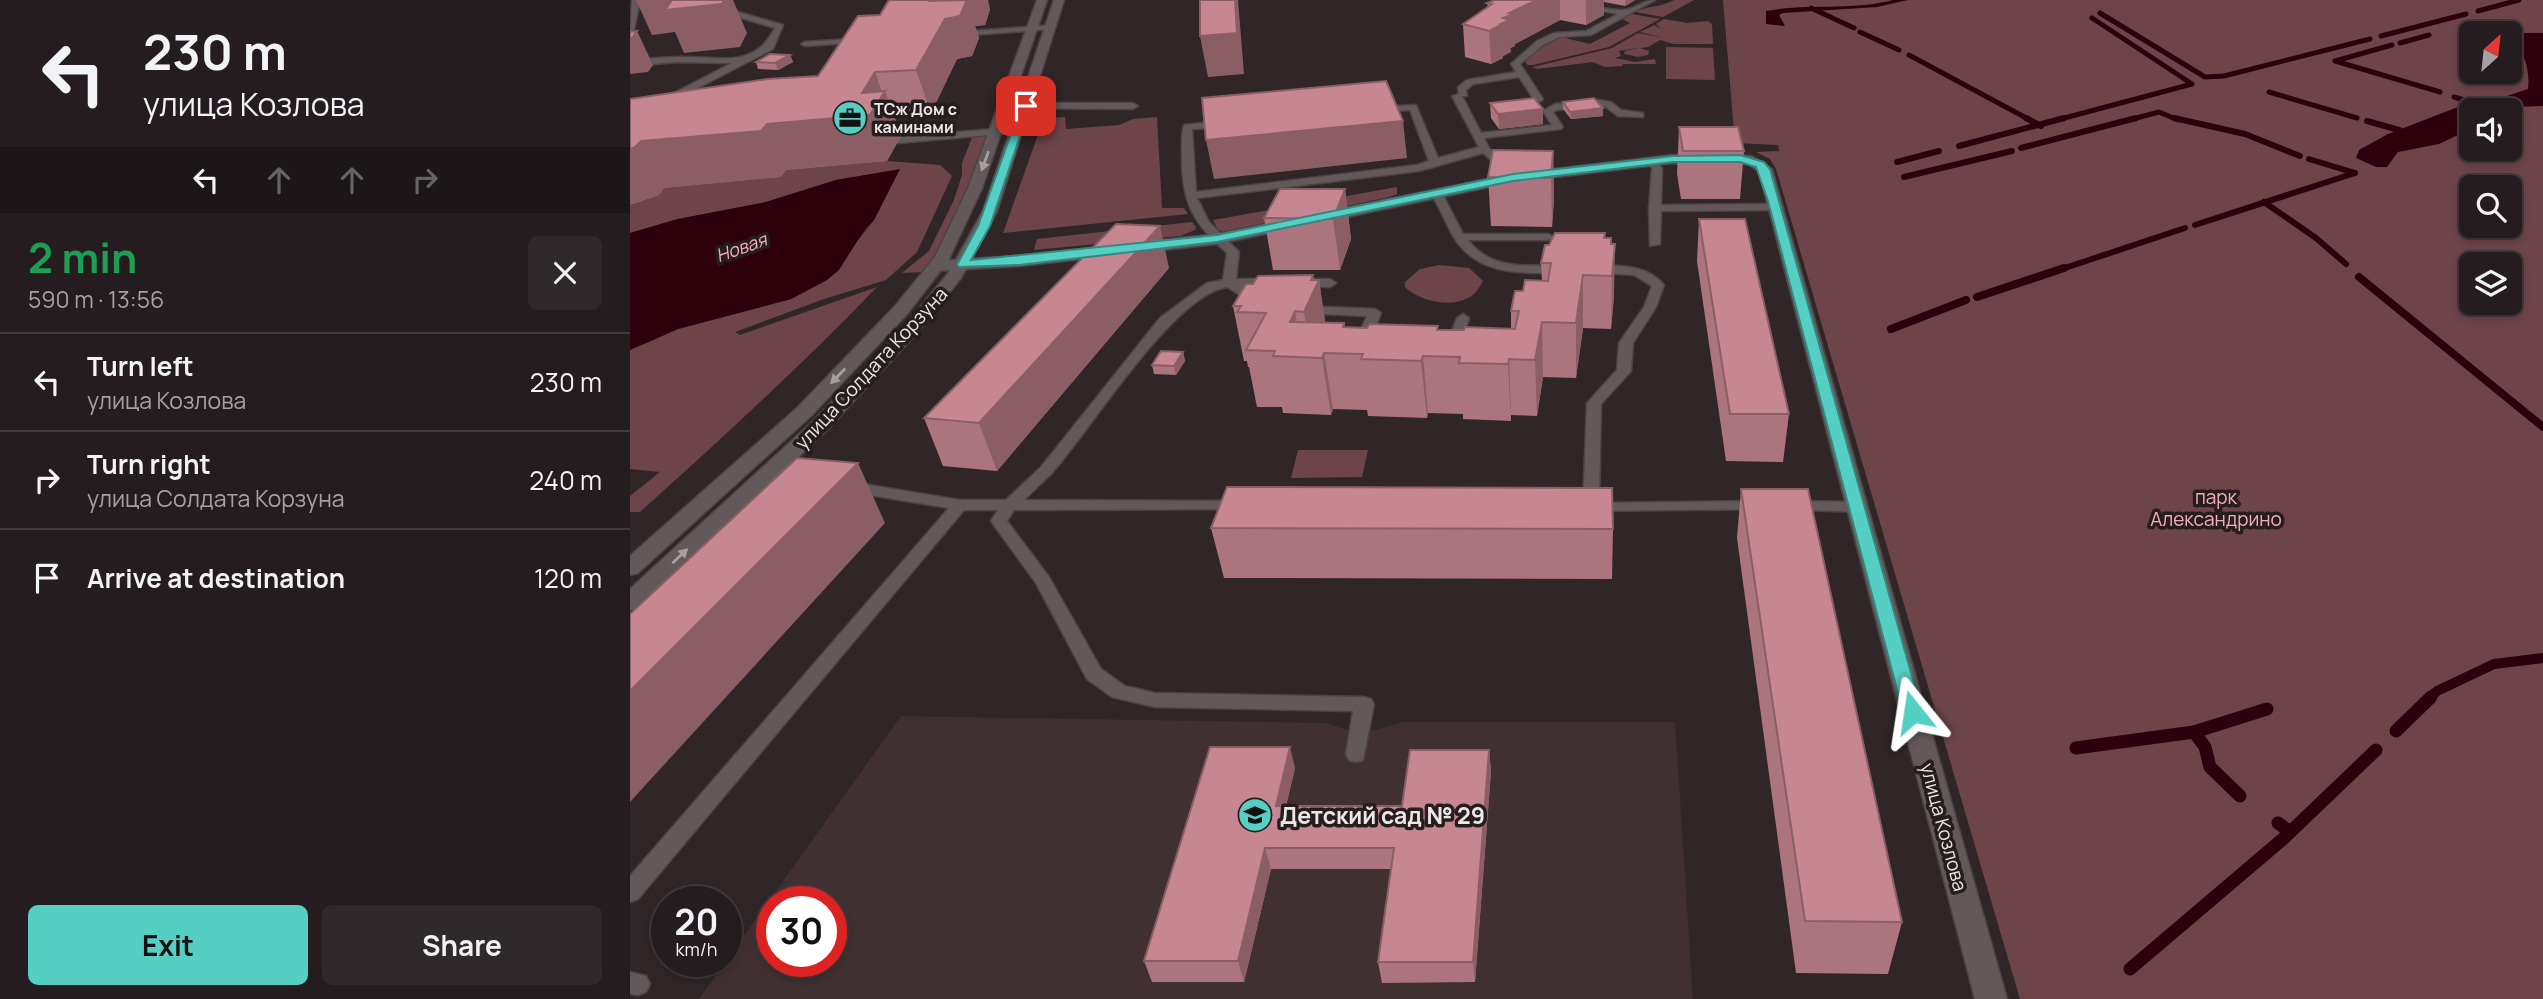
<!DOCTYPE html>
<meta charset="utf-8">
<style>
body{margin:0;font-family:Manrope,sans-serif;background:#30292b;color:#f1f3f6;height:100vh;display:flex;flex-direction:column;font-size:26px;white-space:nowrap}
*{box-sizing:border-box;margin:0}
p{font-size:23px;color:#a3a1a4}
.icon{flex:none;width:38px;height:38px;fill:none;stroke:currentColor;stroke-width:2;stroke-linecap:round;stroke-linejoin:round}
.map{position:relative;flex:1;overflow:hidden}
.panel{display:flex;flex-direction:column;background:#241c1e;width:630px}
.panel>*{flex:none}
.guide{background:#241c1e;color:#f1f3f6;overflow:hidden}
.needle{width:46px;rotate:27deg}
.tools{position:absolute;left:1829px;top:21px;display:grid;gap:14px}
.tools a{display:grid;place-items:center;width:63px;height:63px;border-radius:10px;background:#241c1e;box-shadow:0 4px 10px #0003,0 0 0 2px #413a3c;font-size:35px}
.speed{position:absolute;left:21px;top:886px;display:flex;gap:14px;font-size:35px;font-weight:700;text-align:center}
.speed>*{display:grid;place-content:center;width:91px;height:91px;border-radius:50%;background:#241c1e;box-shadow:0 4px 10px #0003,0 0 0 2px #413a3c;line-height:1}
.speed small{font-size:18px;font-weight:400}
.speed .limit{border:10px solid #d22;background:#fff;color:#111}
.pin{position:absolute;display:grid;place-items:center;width:60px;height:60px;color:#fff;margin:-30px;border-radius:14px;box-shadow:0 4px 10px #0006}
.me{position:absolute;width:77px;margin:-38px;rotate:345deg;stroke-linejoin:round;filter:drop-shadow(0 0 5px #0008)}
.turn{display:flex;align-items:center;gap:24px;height:147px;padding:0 28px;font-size:32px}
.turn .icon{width:91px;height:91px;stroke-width:2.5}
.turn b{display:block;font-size:49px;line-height:60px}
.lanes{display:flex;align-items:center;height:66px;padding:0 28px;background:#0003;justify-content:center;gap:35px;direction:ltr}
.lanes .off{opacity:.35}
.round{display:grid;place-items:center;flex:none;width:74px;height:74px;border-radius:10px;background:#30292b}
.summary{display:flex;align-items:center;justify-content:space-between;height:119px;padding:0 28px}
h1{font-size:42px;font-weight:700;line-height:52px;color:#1e9e55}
.button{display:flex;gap:14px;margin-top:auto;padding:14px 28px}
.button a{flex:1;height:80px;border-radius:10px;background:#55cec4;color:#111;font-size:28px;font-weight:700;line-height:80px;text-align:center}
.button a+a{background:#30292b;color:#f1f3f6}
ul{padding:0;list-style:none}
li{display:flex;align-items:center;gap:21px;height:98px;padding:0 28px;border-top:2px solid #413a3c}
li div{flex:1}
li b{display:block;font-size:26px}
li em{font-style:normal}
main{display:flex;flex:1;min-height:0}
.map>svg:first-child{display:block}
.built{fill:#403032;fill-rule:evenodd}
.green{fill:#6e444b;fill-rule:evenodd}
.water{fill:#2e000d}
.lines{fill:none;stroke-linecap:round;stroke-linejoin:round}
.stream-far4{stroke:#2e000d;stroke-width:5}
.stream-far3{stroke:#2e000d;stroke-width:6}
.stream-far2{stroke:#2e000d;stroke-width:8}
.stream-far1{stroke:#2e000d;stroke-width:10}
.stream{stroke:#2e000d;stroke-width:13}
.lane-casing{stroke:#4b4344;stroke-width:3}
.street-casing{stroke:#4b4344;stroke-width:3}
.secondary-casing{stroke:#4b4344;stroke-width:3}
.lane{fill:#64595a;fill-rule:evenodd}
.street{fill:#64595a;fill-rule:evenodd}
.secondary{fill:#64595a;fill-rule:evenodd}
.wall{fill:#ab747e}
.shaded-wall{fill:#8b5e66}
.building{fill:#c78792;stroke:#8b5e66;stroke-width:2}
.oneway{fill:#a8a0a0}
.route{fill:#55cec4;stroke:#37867f;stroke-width:2}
.labels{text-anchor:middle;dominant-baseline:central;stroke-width:7;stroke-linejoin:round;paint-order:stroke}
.far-poi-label{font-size:16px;font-weight:bold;fill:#ede6e7;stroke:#261d1e;text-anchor:start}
.far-water-label{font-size:18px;font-style:italic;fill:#f9afbb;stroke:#261d1e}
.street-label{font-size:19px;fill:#ede6e7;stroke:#261d1e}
.park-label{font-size:19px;fill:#f7adb9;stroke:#261d1e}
.near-poi-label{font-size:23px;font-weight:bold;fill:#ede6e7;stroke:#261d1e;text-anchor:start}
</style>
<main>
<section class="panel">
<div class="guide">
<div class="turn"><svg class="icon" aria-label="left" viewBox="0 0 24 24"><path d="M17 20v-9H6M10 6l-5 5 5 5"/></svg><div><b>230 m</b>улица Козлова</div></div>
<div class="lanes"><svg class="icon" aria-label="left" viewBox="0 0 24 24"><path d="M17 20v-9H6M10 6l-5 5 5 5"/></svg><svg class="icon off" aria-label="ahead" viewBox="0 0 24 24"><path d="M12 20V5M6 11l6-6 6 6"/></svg><svg class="icon off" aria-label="ahead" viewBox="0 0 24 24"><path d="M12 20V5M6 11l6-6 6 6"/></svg><svg class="icon off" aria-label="right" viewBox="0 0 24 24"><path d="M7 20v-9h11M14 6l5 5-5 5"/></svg></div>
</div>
<div class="summary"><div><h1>2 min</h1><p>590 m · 13:56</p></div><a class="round"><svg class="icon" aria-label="close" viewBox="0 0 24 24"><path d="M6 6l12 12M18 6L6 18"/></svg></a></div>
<ul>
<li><svg class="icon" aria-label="left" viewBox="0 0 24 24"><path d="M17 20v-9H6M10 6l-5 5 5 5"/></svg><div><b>Turn left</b><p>улица Козлова</p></div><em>230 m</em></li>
<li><svg class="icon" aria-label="right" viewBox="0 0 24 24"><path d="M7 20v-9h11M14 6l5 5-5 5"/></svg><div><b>Turn right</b><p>улица Солдата Корзуна</p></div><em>240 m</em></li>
<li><svg class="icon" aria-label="arrive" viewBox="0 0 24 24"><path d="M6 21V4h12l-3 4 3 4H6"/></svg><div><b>Arrive at destination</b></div><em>120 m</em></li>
</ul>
<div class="button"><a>Exit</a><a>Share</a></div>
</section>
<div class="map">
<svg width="1913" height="999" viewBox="0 0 1913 999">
<rect width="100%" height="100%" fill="#302628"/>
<path class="built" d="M271,716L697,723L714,729L730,730H745L774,722H1045L1063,999H69ZM142,901H201V961H142Z"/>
<g class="green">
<path d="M1044,0H1064L1033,17L1005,12C1019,5 1030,8 1044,0Z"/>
<path d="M1093,0H1913V999H1390L1146,169L1140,159L1126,152L1149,151L1148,145L1105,143ZM1841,33H1880V72H1841ZM1841,110H1880V149H1841ZM1841,187H1880V226H1841ZM1841,264H1880V303H1841Z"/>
<polygon points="1002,14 1030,19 979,47 903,65 898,65 895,62 909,49 931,37 960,44 1000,23 992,19"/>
<polygon points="1034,19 1057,23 1078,21 1082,24 1083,44 1044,44 1030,40 1018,47 1010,48 1019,51 1018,55 1008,57 994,54 995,51 1008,48 989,51 991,56 985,58 1005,62 1025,59 1026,64 993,64 992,66 975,67 963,62 907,69 903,67 982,48 1008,33 1034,38 1010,32 1024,25 1031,29 1026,24"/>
<polygon points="1036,47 1083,48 1085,80 1036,79"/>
<polygon points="435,117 436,129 489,125 503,119 527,117 532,208 554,208 558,214 373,233 414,118"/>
<path d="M353,134L357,135C341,183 321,229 294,272L272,273L299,251L324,200L332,175V163L343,135Z"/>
<path d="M257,161L310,165L322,176L287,252L256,280L194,299L105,332L110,335L247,287C171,366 91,439 10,512H0V496L30,472L0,469V350L48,329L161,299L197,280L244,220L269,170L206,180L136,202L48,219L0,233V205L29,195L34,188L151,177L156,170Z"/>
<polygon points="767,187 767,194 759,197 594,232 588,230 583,220"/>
<polygon points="562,222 566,227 565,230 550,236 404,250 407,239"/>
<path d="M809,265L839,268L853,281C849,288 845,295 838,298C820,308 789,301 775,287V282L790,269Z"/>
<polygon points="668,450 738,450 732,477 661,478"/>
</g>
<g class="water">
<path d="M1263,0H1278L1247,7L1153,13L1149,15L1155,26L1136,24V11C1178,3 1221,11 1263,0Z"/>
<path d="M1893,33H1913V106L1883,107L1880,112L1841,110V129L1809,144L1768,152L1757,167H1746L1726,158L1729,150L1758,134L1841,102L1874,97L1898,89C1900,70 1895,54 1883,41L1887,35Z"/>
<polygon points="270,169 244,220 235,229 209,270 197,280 161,299 48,329 0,350 0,233 48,219 136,202 206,180"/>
</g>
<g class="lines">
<g class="stream-far4">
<polyline points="1181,8 1224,28"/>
<polyline points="1848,11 1889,0"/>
<polyline points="1470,13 1575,77 1594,76 1740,39"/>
<polyline points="1230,32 1269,50"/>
<polyline points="1751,36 1836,14"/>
<polyline points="1770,43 1799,35"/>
<polyline points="1762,45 1705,61 1810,92"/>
<polyline points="1279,55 1400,120"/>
<polyline points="1639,92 1727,118"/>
<polyline points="1824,97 1841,102"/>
<polyline points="1427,120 1562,84 1462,18"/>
<polyline points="1499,120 1529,112 1548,120"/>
</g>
<g class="stream-far3">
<polyline points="1396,118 1411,126"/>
<polyline points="1544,118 1615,134 1670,156"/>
<polyline points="1737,121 1769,130"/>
<polyline points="1329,146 1434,118"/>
<polyline points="1391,148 1506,118"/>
<polyline points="1679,159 1725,173"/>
<polyline points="1267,162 1309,151"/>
<polyline points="1274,177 1382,151"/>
<polyline points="1634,202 1686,238 1716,264"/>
<polyline points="1565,225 1725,173"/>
<polyline points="1429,270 1555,228"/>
</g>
<g class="stream-far2">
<polyline points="1729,277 1913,427"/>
<polyline points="1347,297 1434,268"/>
<polyline points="1261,329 1336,300"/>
</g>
<polyline class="stream-far1" points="1799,698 1807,691 1864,664 1913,658"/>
<g class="stream">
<polyline points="1766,731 1801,697"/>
<polyline points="1564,732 1637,709"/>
<polyline points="1446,748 1564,732 1575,747 1580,767 1610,796"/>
<polyline points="1648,823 1660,832"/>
<polyline points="1500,969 1654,838 1746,750"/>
</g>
<g class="lane-casing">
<g id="lane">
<polygon points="2,0 10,0 4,30 0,32"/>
<path d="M90,0H98V9L153,25L143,49L0,123V116L102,63L47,62L0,66V60C16,59 33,57 49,57C89,56 124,70 145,28L91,12Z"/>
<path d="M920,0C944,0 973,11 993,10C1004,10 1013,0 1025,0L961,35L929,37L913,45L890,64L913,99L911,101H905L889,77L843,84L836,90L837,96H832L851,133L922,125L913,111L925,104L968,100L981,102L991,110L1013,113V117L988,116L975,106H968L927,110L923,112L933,127L931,129L854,138L859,148L880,169L875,172L853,153L789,171L567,198L579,222L609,252L606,279H645L651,283L645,287H613L632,299V305L628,306L597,287C542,296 461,430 421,474C412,483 403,491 394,500L610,501L616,503L618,506L616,509L384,510L377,521L419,577L471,669L495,686L525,693L734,697L741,699L744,704L733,760L726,762L719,760L716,754L723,711L525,707L482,697L457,679L406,583L361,521L368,510H334L8,899L0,902V876L319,508L221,492L216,490L213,487L216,484L221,482L330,500H376L411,467L530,318L577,283L593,280L597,253C563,223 552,203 552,158C552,147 551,135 554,125L594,121L599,124L594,127L562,129L566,192L787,165L799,161L780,110L746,112L744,110L749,107L786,105L808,158L849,147L822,96L829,94L828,87L837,80L886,72L881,64L907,41L924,33L956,31L988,14Z"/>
<polygon points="424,25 421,29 328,36 324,34 328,32"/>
<polygon points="235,38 232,42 175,46 171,44 175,42"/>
<polygon points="396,103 503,103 508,106 503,109 393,108 393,104"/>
<polygon points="388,127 391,128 391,132 269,143 264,140 269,137"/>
<polygon points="1021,158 1032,168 1031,205 1145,204 1150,207 1145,210 1031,211 1030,244 1020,246 1019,208 1022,168 1016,161"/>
<path d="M801,191H809L813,195L833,234H918L924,237L918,240H838C860,270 898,266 931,265L937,269L931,273C890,273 847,276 823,236C815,222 810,207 800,193Z"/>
<path d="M964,265C989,266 1017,264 1034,285L1026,307L1003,343L1001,371L971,404L969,503L1131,501L1139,506L1137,509L955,511L953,508L957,403L987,370L989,343L1014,307L1022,286L1004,275L960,272V266Z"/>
<polygon points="671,279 700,279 706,283 700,287 667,286 665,283"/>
<polygon points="674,306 745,309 751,313 739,343 732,347 725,343 737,316 670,313 670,307"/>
<polygon points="833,314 839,318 829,349 827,352 817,352 815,349 827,318"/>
<polygon points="1161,501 1227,502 1235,507 1227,512 1155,509 1153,506"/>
<polygon points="0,972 16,976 20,984 16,992 8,995 0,994"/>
</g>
</g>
<g class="street-casing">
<polygon id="street" points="1043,155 1121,156 1142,169 1377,999 1345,999 1129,171 1118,164 1043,163 883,182 587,244 389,266 306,271 298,266 306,261 389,256 587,234 883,174"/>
</g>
<g class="secondary-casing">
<g id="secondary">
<polygon points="407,0 417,0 352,188 318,261 278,313 182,415 8,573 0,575 0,556 168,407 266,305 305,257 338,188"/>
<polygon points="424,0 434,0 367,211 331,278 286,334 195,432 8,608 0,610 0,589 181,423 274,327 319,272 353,211"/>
</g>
</g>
<use href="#lane" class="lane"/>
<use href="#street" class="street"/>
<use href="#secondary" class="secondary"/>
</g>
<g class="wall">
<polygon points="865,0 1005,0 995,6 974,2 974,15 956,25 930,20 885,44 885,46 880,48 881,52 873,56 873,58 861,64 835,57 833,24 858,7 857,3"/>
<polygon points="360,9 355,25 345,26 349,38 342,56 327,59 301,113 264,115 271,136 257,161 156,170 151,177 34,188 29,195 0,205 188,76"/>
<polygon points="160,55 163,62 148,70 128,69 126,62"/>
<polygon points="933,102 973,108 973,116 941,119 933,109"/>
<polygon points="860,103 913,124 869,129 861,118"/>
<polygon points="1049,127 1114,151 1110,199 1051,199 1047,174"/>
<polygon points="923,151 924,198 922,227 861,226 858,177"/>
<polygon points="715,189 721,239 710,270 643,270 634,218"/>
<polygon points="1069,219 1159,414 1153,462 1096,461 1067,261"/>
<polygon points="975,233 975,238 981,244 984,296 981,329 953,328 946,378 913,377 907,416 881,415 881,421 833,419 833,414 798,413 797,418 738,416 737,410 703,409 701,415 653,413 652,407 627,407 619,367 618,367 617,361 614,361 603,306 623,284 683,275 684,280 689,280 695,323 714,323 715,327 834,330 881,328 881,311 893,291 912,281 911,263 919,245"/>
<polygon points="539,268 367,471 313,466 294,418"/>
<polygon points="553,352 555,361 546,375 524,374 522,365"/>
<polygon points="1111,489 1272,922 1258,974 1166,973 1107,538"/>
<polygon points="581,528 983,529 982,579 594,578"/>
<polygon points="859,750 861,771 845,982 752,983 748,962 761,869 641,869 614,982 522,982 514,961 665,768 656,806 772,806"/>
</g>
<g class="shaded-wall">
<polygon points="6,0 103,0 117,33 110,47 54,53 45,32 22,35"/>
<polygon points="301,0 358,0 360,9 355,25 345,26 349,38 342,56 327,59 301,113 286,70"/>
<polygon points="605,0 608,0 614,74 578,77 570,36"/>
<polygon points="907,0 930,0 930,20 885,44 885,46 880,48 881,52 873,56 873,58 861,64 859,31 879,13"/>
<polygon points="956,0 974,0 974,15 956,25"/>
<polygon points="995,0 1005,0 995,6"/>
<polygon points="7,31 23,65 18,72 0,74 0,39"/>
<polygon points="160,55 163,62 148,70 145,63"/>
<polygon points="245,72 253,95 255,91 271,136 257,161 156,170 151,177 34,188 29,195 0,205 0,149 11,141 137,124 232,93"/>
<polygon points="973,108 973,116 941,119 940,112"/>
<polygon points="913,109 913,124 869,129 868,114"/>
<polygon points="773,121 777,158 584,179 576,140"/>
<polygon points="923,151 924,198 922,227 921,178"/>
<polygon points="715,189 721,239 710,270 703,219"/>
<polygon points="530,226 539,268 367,471 349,423"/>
<polygon points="985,244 984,296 981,329 982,276"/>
<polygon points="683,275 685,288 689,280 697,334 681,358 674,312 681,280"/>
<polygon points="953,275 953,328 946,378 946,323"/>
<polygon points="665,311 673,357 660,322"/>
<polygon points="912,322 913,377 907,416 905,360"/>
<polygon points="553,352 555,361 546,375 544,366"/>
<polygon points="694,353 703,409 701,415 692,358"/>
<polygon points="793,356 798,413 797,418 791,361"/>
<polygon points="879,359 881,415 881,421 878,364"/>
<polygon points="228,463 255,523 0,802 0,691"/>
<polygon points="660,747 665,768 651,827 646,806"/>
<polygon points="859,750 861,771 845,982 843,962"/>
<polygon points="635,848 641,869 614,982 608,961"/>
</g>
<g class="building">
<polygon points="42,0 94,0 92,4 35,10"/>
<polygon points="259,0 301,0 300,1 337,0 330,16 315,19 286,70 245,72 232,93 255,91 240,115 137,124 131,131 11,141 5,147 0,149 0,99 138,79 188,76 228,16 250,15"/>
<polygon points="570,0 605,0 607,33 570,36"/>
<polygon points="865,0 907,0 879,13 884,14 873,18 879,20 869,25 871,25 859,31 833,24 862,4 857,3"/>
<polygon points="7,31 2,38 0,39 0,32"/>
<polygon points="140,54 160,55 145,63 126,62"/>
<polygon points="756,81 773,121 576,140 572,98"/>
<polygon points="904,98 913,109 868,114 860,103"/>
<polygon points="964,98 973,108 940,112 933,102"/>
<polygon points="1049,127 1108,127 1114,151 1053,151"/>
<polygon points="863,150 923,151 921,178 858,177"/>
<polygon points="650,189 715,189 703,219 634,218"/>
<polygon points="1069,219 1115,219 1159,414 1100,414"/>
<polygon points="486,224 530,226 349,423 294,418"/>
<polygon points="925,233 975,233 974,238 981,238 981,244 985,244 982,276 953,275 946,323 912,322 905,360 879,359 878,364 829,363 830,357 793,356 791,361 731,359 733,354 694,353 692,358 643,356 645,351 616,350 636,313 607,312 611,306 603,306 616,284 623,284 628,276 683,275 681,280 689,280 674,312 665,311 660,322 714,323 713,327 737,328 739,324 808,326 807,330 834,330 835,327 885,329 889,311 881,311 885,291 893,291 895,280 918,281 921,263 911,263 915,245 919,245"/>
<polygon points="531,351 553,352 544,366 522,365"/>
<polygon points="167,458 228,463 0,691 0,614"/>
<polygon points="597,487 982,488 983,529 581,528"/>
<polygon points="1111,489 1178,489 1272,922 1175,921"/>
<polygon points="580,747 660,747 646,806 772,806 780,750 859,750 843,962 748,962 764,848 635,848 608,961 514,961"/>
</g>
<defs><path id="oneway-solid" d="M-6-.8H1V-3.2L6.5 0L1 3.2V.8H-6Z" transform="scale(1.75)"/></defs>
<g class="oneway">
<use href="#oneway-solid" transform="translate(355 161) rotate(110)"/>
<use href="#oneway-solid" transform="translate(208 376) rotate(134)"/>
<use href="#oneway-solid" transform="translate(50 556) rotate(-43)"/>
</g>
<polygon class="route" points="396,104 400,106 360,226 341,260 587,235 883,174 1043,156 1110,155 1134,162 1140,169 1149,201 1292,712 1289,717 1283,719 1276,717 1273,712 1138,201 1126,167 1110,162 1043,162 883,181 587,242 389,265 329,267 327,265 348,226 391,106"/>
<defs>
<g id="office-disc" transform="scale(1.75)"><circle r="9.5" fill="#55cec4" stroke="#261d1e"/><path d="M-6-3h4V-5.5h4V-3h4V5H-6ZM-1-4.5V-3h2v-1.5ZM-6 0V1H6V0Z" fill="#111"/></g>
<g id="school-disc" transform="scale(1.75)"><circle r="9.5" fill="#55cec4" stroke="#261d1e"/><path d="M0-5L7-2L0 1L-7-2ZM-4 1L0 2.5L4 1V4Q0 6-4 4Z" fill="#111"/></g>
</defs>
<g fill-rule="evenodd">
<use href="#office-disc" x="220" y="118"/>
<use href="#school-disc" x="625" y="815"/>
</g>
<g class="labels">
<g class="far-poi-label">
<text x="244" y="109">ТСж Дом с<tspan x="244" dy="18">каминами</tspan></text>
</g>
<g class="far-water-label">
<text transform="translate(111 247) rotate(-20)">Новая</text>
</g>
<g class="street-label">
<text transform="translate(241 368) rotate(-47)">улица Солдата Корзуна</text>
<text transform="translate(1314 827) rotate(75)">улица Козлова</text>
</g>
<g class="park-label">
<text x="1586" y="497">парк<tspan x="1586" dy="22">Александрино</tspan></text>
</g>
<g class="near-poi-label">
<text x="650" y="815">Детский сад № 29</text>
</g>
</g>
</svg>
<div class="tools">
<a><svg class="needle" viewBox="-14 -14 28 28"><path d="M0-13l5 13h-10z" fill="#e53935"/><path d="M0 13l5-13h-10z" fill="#a3a1a4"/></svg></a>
<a><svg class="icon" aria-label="sound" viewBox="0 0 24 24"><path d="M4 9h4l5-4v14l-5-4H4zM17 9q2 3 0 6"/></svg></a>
<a><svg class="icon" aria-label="search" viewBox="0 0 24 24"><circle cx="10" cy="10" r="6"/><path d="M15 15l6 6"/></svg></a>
<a><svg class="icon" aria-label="layers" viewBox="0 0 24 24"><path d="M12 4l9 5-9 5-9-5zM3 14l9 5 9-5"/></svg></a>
</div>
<div class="speed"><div>20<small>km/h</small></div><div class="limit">30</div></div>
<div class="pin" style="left:396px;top:106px;background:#d93025"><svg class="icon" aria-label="arrive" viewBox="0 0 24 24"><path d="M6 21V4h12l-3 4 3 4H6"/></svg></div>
<svg class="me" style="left:1283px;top:712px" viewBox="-20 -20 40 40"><path d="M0-17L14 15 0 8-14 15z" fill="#55cec4" stroke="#fff" stroke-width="4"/></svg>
</div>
</main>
